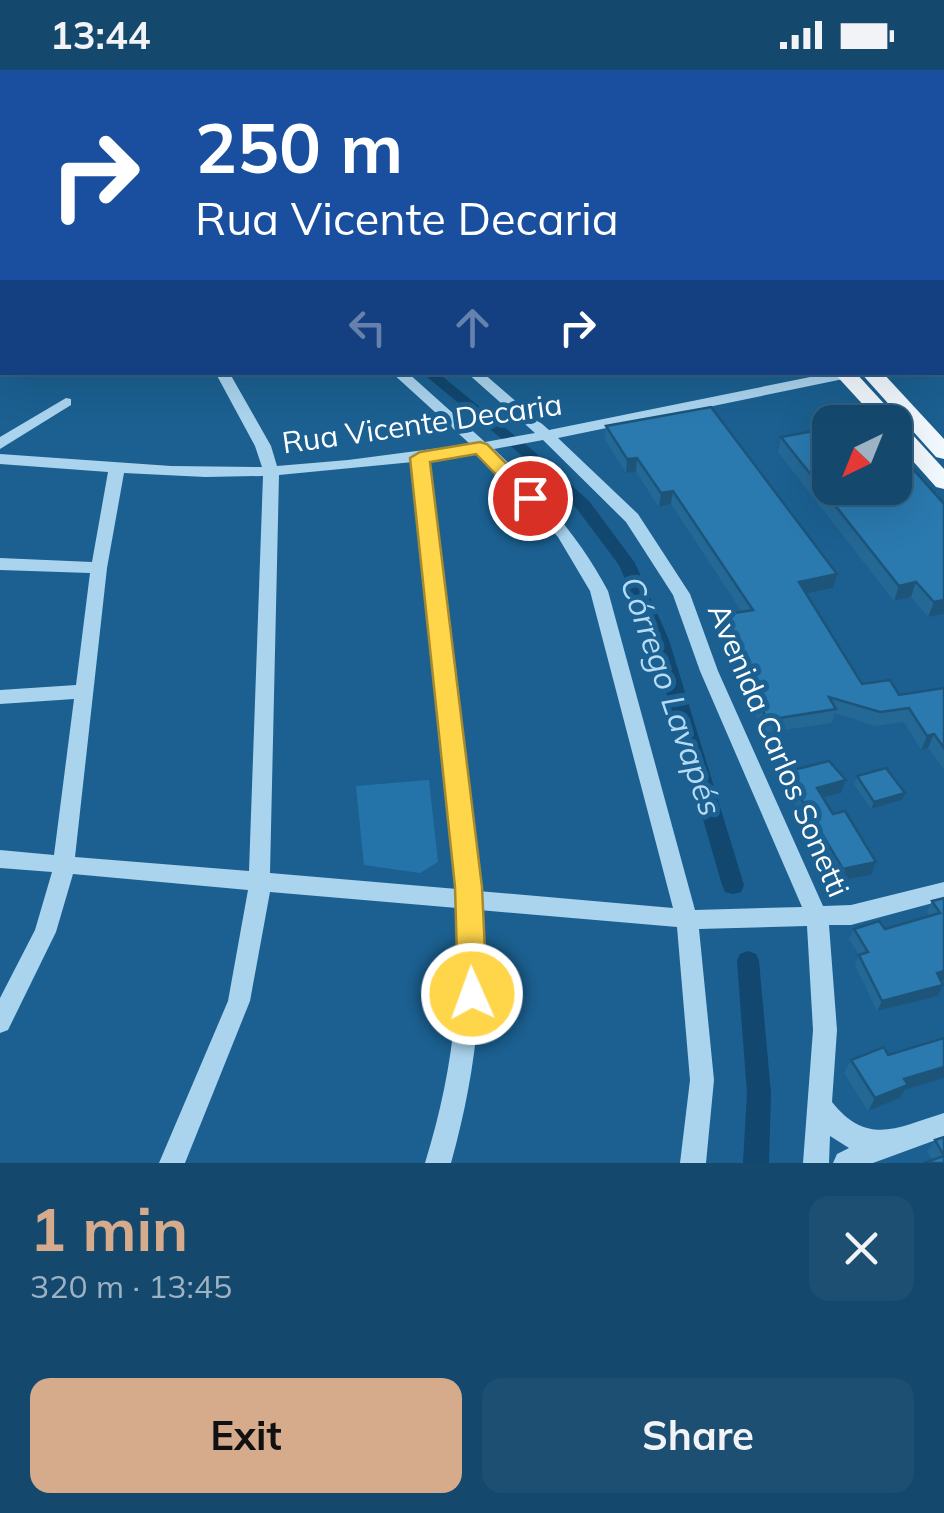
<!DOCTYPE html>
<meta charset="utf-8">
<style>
body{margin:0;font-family:Mulish,sans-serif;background:#1d4f72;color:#f1f3f6;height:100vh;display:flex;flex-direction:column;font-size:38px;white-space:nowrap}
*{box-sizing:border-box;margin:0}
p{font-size:32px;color:#9db2c2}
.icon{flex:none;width:55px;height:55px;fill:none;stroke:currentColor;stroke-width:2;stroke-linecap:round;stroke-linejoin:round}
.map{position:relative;height:1093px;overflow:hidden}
.drawer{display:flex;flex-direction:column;background:#14486d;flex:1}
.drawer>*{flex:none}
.banner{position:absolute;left:0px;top:0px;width:945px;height:305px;box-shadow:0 10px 40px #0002,0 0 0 2px #336080;background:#1a4fa0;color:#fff;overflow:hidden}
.needle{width:65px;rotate:223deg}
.tools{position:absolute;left:812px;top:335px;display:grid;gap:20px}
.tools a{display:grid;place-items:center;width:100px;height:100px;border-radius:20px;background:#14486d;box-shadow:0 10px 40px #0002,0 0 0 2px #336080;font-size:50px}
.pin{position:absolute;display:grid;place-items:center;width:85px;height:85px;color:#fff;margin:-42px;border:5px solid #fff;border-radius:50%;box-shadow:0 2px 10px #0007}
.me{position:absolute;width:110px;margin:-55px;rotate:358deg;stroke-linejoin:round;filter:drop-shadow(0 0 8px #0008)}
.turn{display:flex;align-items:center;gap:35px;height:210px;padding:0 30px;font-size:45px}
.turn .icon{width:130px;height:130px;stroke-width:2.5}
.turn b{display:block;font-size:70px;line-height:85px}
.lanes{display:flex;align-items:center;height:95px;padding:0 30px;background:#0003;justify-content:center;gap:50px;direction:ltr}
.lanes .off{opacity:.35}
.round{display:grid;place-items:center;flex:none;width:105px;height:105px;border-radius:20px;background:#1d4f72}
.headline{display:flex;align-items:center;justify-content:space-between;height:170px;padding:0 30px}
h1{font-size:60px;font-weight:700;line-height:75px;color:#d6ab8b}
.cta{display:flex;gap:20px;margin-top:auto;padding:20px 30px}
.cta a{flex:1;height:115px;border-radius:20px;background:#d6ab8b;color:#111;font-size:40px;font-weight:700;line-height:115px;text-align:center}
.cta a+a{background:#1d4f72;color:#f1f3f6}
.status{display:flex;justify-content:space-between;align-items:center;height:70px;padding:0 50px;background:#14486d;direction:ltr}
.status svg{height:28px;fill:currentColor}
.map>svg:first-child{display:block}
.green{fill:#2474aa}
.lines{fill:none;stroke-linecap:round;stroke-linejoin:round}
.canal{fill:#12476f;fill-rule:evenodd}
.minor{fill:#aad3ee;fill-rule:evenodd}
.major{fill:#f2f9ff;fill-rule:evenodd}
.highway{fill:#fff;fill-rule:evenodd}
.wall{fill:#246896}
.shaded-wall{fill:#1d557a}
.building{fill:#2a79af;stroke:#1d557a;stroke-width:2.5}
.route{fill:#ffd54a;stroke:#a68a30;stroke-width:2.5}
.labels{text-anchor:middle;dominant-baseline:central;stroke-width:10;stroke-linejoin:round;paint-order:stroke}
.street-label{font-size:30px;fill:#fff;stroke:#1b6091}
.water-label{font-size:32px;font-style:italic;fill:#b6dcf5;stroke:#1b6091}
</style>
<div class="status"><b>13:44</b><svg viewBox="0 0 49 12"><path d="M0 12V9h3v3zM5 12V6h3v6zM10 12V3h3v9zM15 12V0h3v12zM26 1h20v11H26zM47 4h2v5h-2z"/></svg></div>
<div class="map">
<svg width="944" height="1093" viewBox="0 0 944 1093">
<rect width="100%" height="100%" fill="#1b6091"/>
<polygon class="green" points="429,710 438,792 420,803 364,795 356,716"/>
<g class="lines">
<g class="canal">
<polygon points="421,302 437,302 530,378 589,431 635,493 669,570 744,815 741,822 733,824 725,822 722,815 651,570 619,495 577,439 520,384"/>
<polygon points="748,881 756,884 759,891 771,1023 769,1093 743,1093 747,1023 737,891 740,884"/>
</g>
<g class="minor">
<polygon points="0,272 2,272 2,280 0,281"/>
<path d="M215,302H229L271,376L277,396L348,390L470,374L391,302H407L485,372L535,363L466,302H482L549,360L835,302H865L858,306L558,368L638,444L690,524L718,601L823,836L851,835L944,812V830L851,855H829L837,960L832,1032C868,1077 898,1057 944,1043V1067L873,1093H833L837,1084L849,1078L830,1066L829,1093H803L813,960L807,856L699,859L714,1010L706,1093H680L690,1010L677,857L479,840C484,930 475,1007 451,1093H425C452,1006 461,929 457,838L270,822L250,931L185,1093H159L228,931L248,820L73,804L56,862L8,960L0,963V928L35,860L52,802L0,798V780L54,785L74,629L0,634V620L76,615L90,503L0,500V488L92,492L108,402L0,394V384L171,396L262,397L255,376ZM543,370L626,452L673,525L700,601L802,837L695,840L608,521C579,466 539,422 494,379ZM479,382L558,467L590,521L673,838L478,821L428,390ZM413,392L457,819L270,803L279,405ZM124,403L205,407L263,406L249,801L75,787L107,498Z"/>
<polygon points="66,328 71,329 71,335 0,379 0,367"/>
</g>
<g class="major">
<polygon points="555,0 571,0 572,2 557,2"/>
<polygon points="833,302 855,302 944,399 944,419 936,417 895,371 895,352 879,352"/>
<polygon points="860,302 882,302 944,369 944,389 936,387"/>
</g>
<g class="highway">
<polygon points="228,0 263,0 264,2 229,2"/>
<polygon points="309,0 342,0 343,2 310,2"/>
<polygon points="352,0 384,0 385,2 353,2"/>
<polygon points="420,0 451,0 452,2 421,2"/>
<polygon points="579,0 601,0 602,2 580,2"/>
<rect x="942" y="103" width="2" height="12"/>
<polygon points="942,125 944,126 944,138 942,138"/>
</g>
</g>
<g class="wall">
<polygon points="606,356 833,518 806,524 862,614 899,625 944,618 944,699 928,678 921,680 904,652 875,656 835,643 832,653 763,663 748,628 750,619 720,558 722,545 742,542 671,434 659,437 636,402 626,403 605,370"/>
<polygon points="781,367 895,418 944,544 928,547 911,527 894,531 778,382"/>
<polygon points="785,702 841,723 823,728 871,805 838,811 781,714"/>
<polygon points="857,706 905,723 902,730 871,739 854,714"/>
<polygon points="944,828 944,910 941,911 943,915 938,926 877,941 855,895 859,885 849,869 854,859 885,859 930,846 927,841 932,831"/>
<polygon points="888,985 944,1008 905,1020 900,1028 868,1041 844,1003 851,990"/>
<polygon points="944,1067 944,1093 932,1090 927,1081 935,1070"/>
</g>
<g class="shaded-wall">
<polygon points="637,388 636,402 626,403 627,389"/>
<polygon points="673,421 671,434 659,437 661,423"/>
<polygon points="837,504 833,518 795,526 799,512"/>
<polygon points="916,512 911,527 894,531 899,516"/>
<polygon points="944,530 944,544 928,547 934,532"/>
<polygon points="934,664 928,678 921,680 927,666"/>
<polygon points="846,710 841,723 813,730 817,718"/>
<polygon points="905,723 902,730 871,739 874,732"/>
<polygon points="876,792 871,805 838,811 843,799"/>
<polygon points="944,901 944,910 931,914 937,903"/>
<polygon points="943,915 938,926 877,941 882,931"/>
<polygon points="944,997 944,1008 905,1020 900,1028 868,1041 875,1028 904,1009"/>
</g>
<g class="building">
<polygon points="711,337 837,504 799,512 862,614 890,610 899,625 944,618 944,678 934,664 927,666 909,638 880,642 829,627 836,639 767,650 751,614 758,613 722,545 753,540 673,421 661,423 637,388 627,389 606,356"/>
<polygon points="830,358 830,418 895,418 895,379 944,434 944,530 934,532 916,512 899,516 781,367"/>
<polygon points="829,691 846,710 817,718 833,744 845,741 876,792 843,799 785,702"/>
<polygon points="886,698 905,723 874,732 857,706"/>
<polygon points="944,828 944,901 937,903 943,915 882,931 859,885 868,882 854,859 879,851 885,859 940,843 932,831"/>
<polygon points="944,968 944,997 904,1009 908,1015 875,1028 851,990 884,977 888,985"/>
<polygon points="944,1067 944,1093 924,1093 944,1086 935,1070"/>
</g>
<polygon class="route" points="480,372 487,374 540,428 537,432 523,432 476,384 430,392 482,817 487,924 483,934 472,938 462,934 458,924 455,817 410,388 420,382"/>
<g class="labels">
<g class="street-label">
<text transform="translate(422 353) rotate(-8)">Rua Vicente Decaria</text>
<text transform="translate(779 680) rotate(67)">Avenida Carlos Sonetti</text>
</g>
<g class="water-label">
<text transform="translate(672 626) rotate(71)">Córrego Lavapés</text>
</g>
</g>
</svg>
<div class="tools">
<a><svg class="needle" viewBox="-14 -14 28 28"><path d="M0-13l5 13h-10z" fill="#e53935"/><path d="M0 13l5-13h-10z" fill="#9db2c2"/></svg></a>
</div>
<div class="pin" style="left:530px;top:428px;background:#d93025"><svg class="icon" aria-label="arrive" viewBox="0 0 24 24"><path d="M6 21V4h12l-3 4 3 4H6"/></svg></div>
<svg class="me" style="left:472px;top:924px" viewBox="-20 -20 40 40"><circle r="17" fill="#ffd54a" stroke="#fff" stroke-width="3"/><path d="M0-11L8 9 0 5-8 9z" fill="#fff"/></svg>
<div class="banner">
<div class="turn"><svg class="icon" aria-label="right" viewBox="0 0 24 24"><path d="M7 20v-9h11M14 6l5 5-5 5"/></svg><div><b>250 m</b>Rua Vicente Decaria</div></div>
<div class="lanes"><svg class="icon off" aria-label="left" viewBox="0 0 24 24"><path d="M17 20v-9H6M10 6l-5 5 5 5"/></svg><svg class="icon off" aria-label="ahead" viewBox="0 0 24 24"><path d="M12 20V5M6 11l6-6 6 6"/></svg><svg class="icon" aria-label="right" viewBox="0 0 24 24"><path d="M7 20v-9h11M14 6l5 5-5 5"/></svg></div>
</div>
</div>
<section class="drawer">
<div class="headline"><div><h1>1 min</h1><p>320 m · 13:45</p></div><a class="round"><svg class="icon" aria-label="close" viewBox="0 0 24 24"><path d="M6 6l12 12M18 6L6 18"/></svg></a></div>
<div class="cta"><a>Exit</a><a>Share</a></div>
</section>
